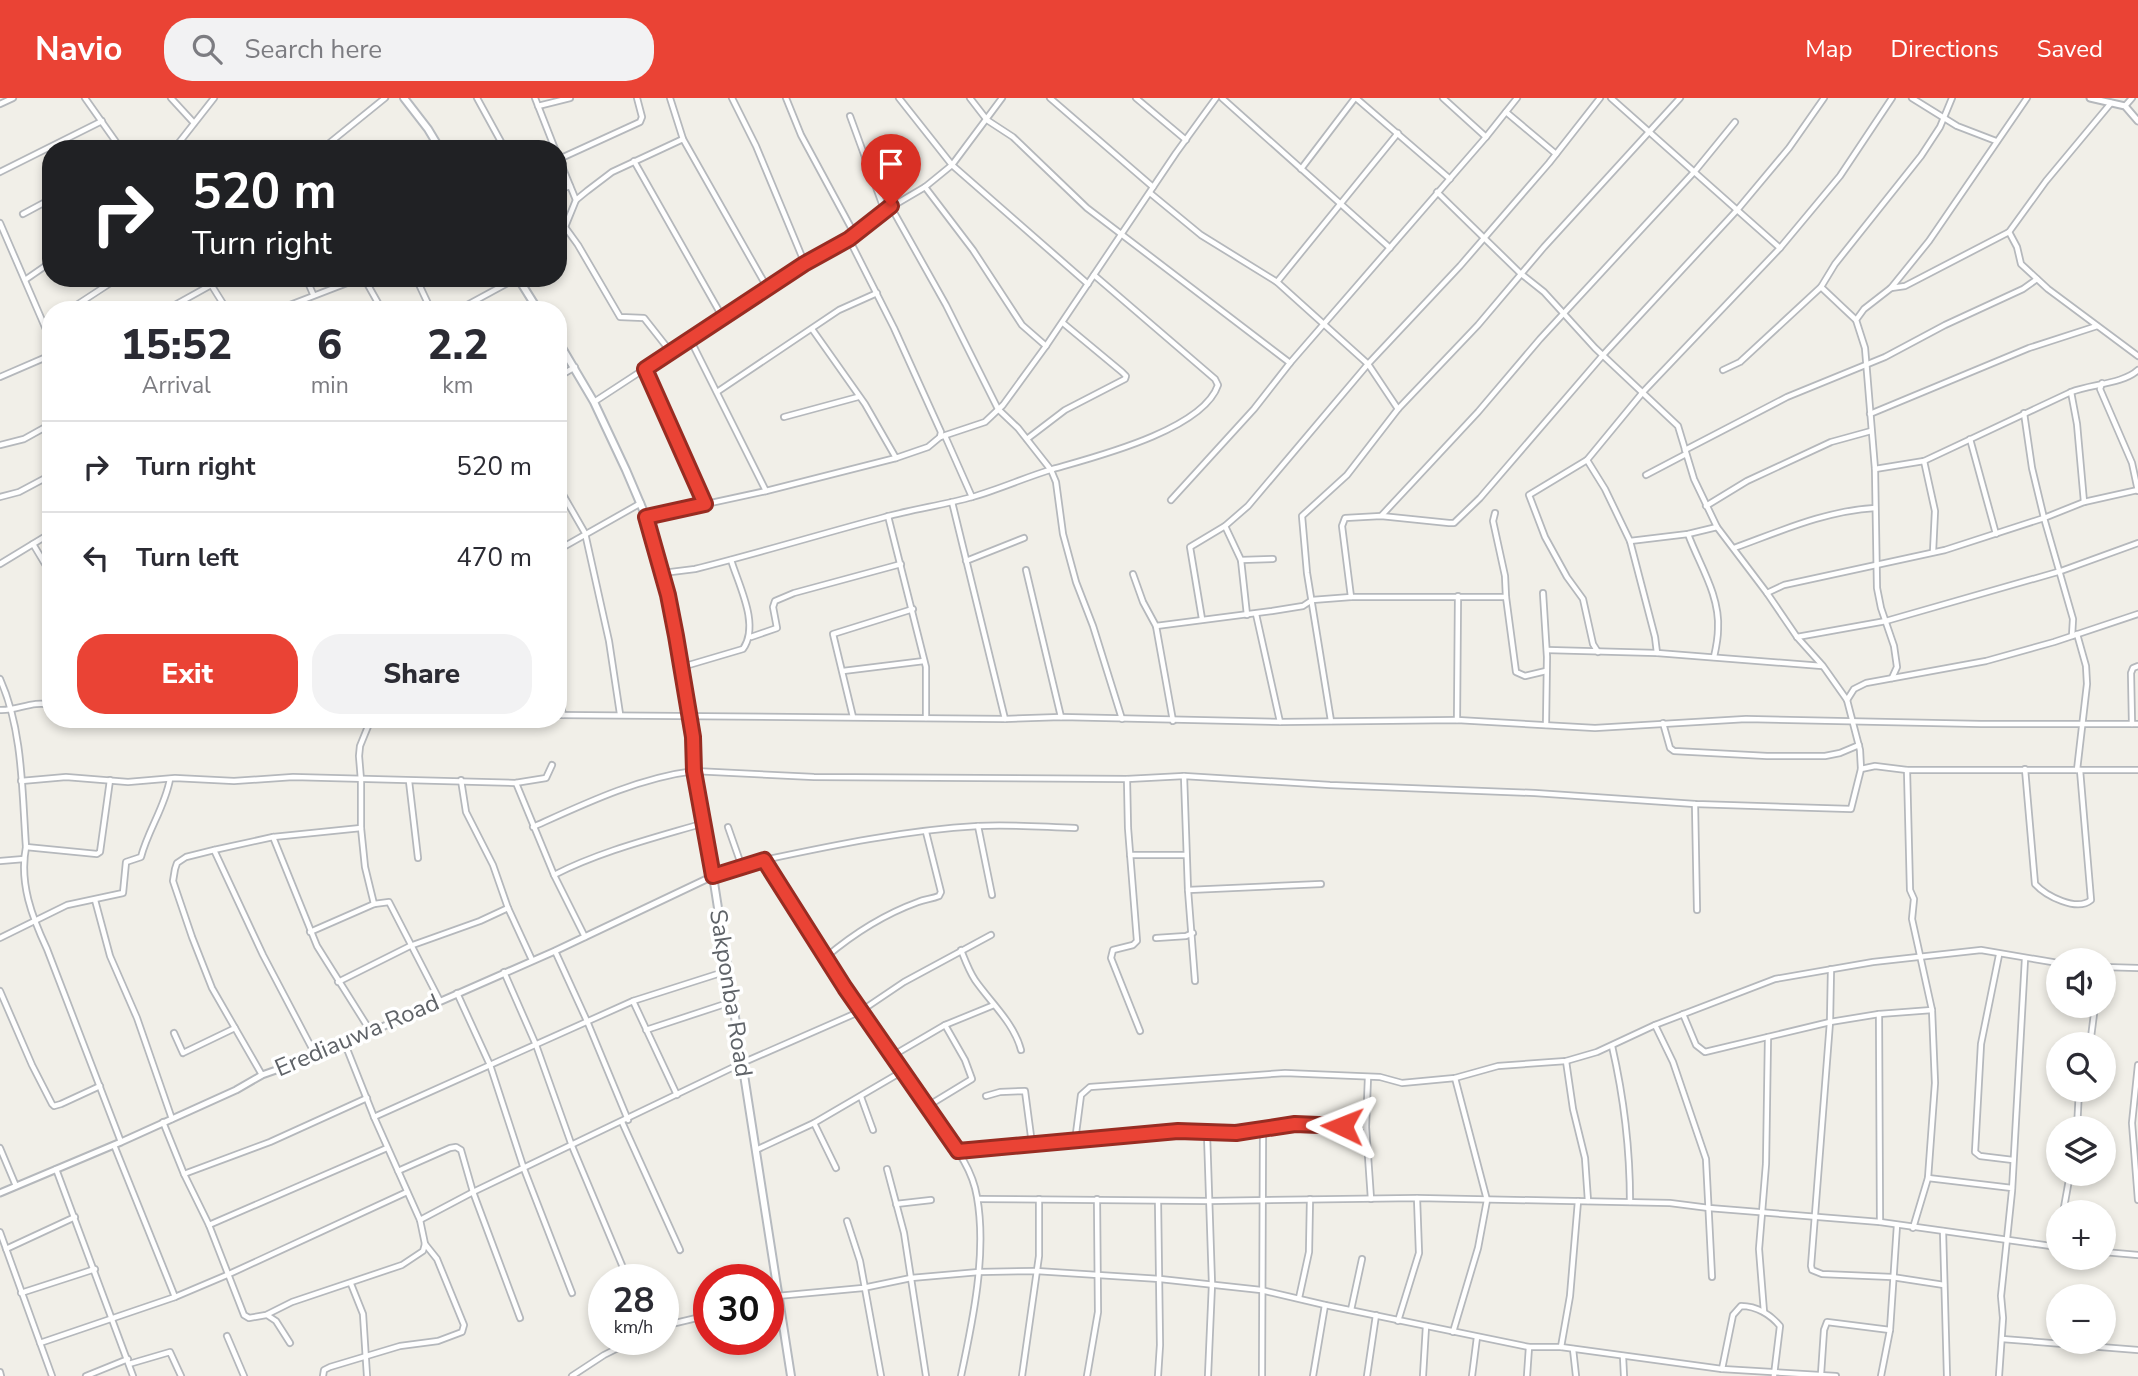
<!DOCTYPE html>
<meta charset="utf-8">
<style>
body{margin:0;font-family:"Nunito Sans",sans-serif;background:#f2f2f3;color:#2b2b33;height:100vh;display:flex;flex-direction:column;font-size:26px;white-space:nowrap}
*{box-sizing:border-box;margin:0}
p{font-size:23px;color:#7c7c81}
.icon{flex:none;width:38px;height:38px;fill:none;stroke:currentColor;stroke-width:2;stroke-linecap:round;stroke-linejoin:round}
.map{position:relative;flex:1;overflow:hidden}
.details{position:absolute;left:42px;top:203px;width:525px;height:427px;display:flex;flex-direction:column;background:#fff;border-radius:28px;box-shadow:0 4px 10px #0003}
.details>*{flex:none}
.guide{position:absolute;left:42px;top:42px;width:525px;height:147px;border-radius:28px;box-shadow:0 4px 10px #0003;background:#202124;color:#fff;overflow:hidden}
.fabs{position:absolute;left:2046px;top:850px;display:grid;gap:14px}
.fabs a{display:grid;place-items:center;width:70px;height:70px;border-radius:50%;background:#fff;box-shadow:0 4px 10px #0003;font-size:35px}
.speed{position:absolute;left:588px;top:1166px;display:flex;gap:14px;font-size:35px;font-weight:700;text-align:center}
.speed>*{display:grid;place-content:center;width:91px;height:91px;border-radius:50%;background:#fff;box-shadow:0 4px 10px #0003;line-height:1}
.speed small{font-size:18px;font-weight:400}
.speed .limit{border:10px solid #d22;background:#fff;color:#111}
.pin{position:absolute;display:grid;place-items:center;width:60px;height:60px;color:#fff;margin:-72px -30px;border-radius:50% 50% 50% 0;rotate:-45deg;box-shadow:0 0 7px #0007}
.pin .icon{rotate:45deg}
.me{position:absolute;width:77px;margin:-38px;rotate:272deg;stroke-linejoin:round;filter:drop-shadow(0 0 5px #0008)}
.turn{display:flex;align-items:center;gap:24px;height:147px;padding:0 35px;font-size:32px}
.turn .icon{width:91px;height:91px;stroke-width:2.5}
.turn b{display:block;font-size:49px;line-height:60px}
.eta{display:flex;justify-content:space-evenly;align-items:center;height:119px;text-align:center}
.eta b{font-size:42px;font-weight:800;line-height:49px}
.cta{display:flex;gap:14px;margin-top:auto;padding:14px 35px}
.cta a{flex:1;height:80px;border-radius:28px;background:#ea4335;color:#fff;font-size:28px;font-weight:800;line-height:80px;text-align:center}
.cta a+a{background:#f2f2f3;color:#2b2b33}
ul{padding:0;list-style:none}
li{display:flex;align-items:center;gap:21px;height:91px;padding:0 35px;border-top:2px solid #e1e1e2}
li div{flex:1}
li b{display:block;font-size:26px}
li em{font-style:normal}
header{display:flex;align-items:center;gap:42px;box-sizing:border-box;height:98px;padding:0 35px;background:#ea4335;color:#fff}
header strong{font-size:33px}
nav{display:flex;gap:38px;margin-inline-start:auto;font-size:24px}
.search{width:490px;height:63px;background:#f2f2f3;display:flex;align-items:center;gap:18px;box-sizing:border-box;padding:0 24px;border-radius:28px;color:#7c7c81;font-size:26px}
.map>svg:first-child{display:block}
.lines{fill:none;stroke-linecap:round;stroke-linejoin:round}
.minor-casing{stroke:#b5b8bc;stroke-width:8}
.tertiary-casing{stroke:#b5b8bc;stroke-width:9}
.secondary-casing{stroke:#b6babf;stroke-width:10}
.minor{stroke:#fff;stroke-width:4.5}
.tertiary{stroke:#fff;stroke-width:5}
.secondary{stroke:#fff;stroke-width:6}
.route-casing{stroke:#982c22;stroke-width:18}
.route{stroke:#ea4335;stroke-width:12}
.labels{text-anchor:middle;dominant-baseline:central;stroke-width:7;stroke-linejoin:round;paint-order:stroke}
.street-label{font-size:24px;fill:#5f6368;stroke:#fff}
</style>
<header>
<strong>Navio</strong>
<div class="search"><svg class="icon" aria-label="search" viewBox="0 0 24 24"><circle cx="10" cy="10" r="6"/><path d="M15 15l6 6"/></svg>Search here</div>
<nav><a>Map</a><a>Directions</a><a>Saved</a></nav>
</header>
<div class="map">
<svg width="2138" height="1278" viewBox="0 0 2138 1278">
<rect width="100%" height="100%" fill="#f1efe8"/>
<g class="lines">
<g class="minor-casing">
<g id="minor">
<polyline points="85,0 121,51"/>
<polyline points="171,0 194,25"/>
<polyline points="477,0 505,51"/>
<polyline points="535,0 555,51"/>
<polyline points="670,0 683,41 768,191"/>
<polyline points="732,0 756,48 805,166"/>
<polyline points="786,0 801,37 855,137"/>
<polyline points="899,0 952,67 1088,186"/>
<polyline points="970,0 987,22 1013,39 1087,110 1290,265"/>
<polyline points="1050,0 1153,89"/>
<polyline points="1136,0 1186,42"/>
<polyline points="1222,0 1390,150"/>
<polyline points="1356,0 1450,81"/>
<polyline points="1443,0 1486,39"/>
<polyline points="1912,0 1957,28 1996,43"/>
<polyline points="0,6 13,0"/>
<polyline points="538,8 570,0"/>
<polyline points="2125,8 2132,0"/>
<polyline points="1506,14 1556,56"/>
<polyline points="850,18 885,114"/>
<polyline points="174,51 214,0"/>
<polyline points="322,51 385,0"/>
<polyline points="559,61 640,24 642,19 637,0"/>
<polyline points="559,61 576,102"/>
<polyline points="634,63 723,220"/>
<polyline points="1301,71 1355,0"/>
<polyline points="0,74 102,23"/>
<polyline points="925,89 973,152 1022,227 1046,248"/>
<polyline points="558,92 570,88"/>
<polyline points="1150,95 1201,137 1277,184 1368,266 1398,311"/>
<polyline points="891,109 946,207 998,311 1018,330 1051,372 1056,384 1063,436 1076,484 1093,528 1122,621"/>
<polyline points="23,116 51,101"/>
<polyline points="0,125 51,243"/>
<polyline points="565,129 578,147 620,219 644,220 670,253"/>
<polyline points="2009,134 2017,149 2021,166 2048,191 2138,258"/>
<polyline points="558,135 565,129 576,102 587,93 612,74 683,41"/>
<polyline points="849,141 894,230 941,334 940,339"/>
<polyline points="1780,150 1840,78 1892,0"/>
<polyline points="207,180 227,212"/>
<polyline points="306,180 313,196"/>
<polyline points="364,180 382,212"/>
<polyline points="416,180 431,212"/>
<polyline points="25,182 51,164"/>
<polyline points="1277,184 1398,35"/>
<polyline points="1821,189 1856,222"/>
<polyline points="1891,190 1905,188 2009,134 2046,83 2111,5"/>
<polyline points="69,212 118,180"/>
<polyline points="166,212 211,187"/>
<polyline points="277,212 360,180"/>
<polyline points="458,212 517,180"/>
<polyline points="812,231 865,306 896,360"/>
<polyline points="690,241 766,393"/>
<polyline points="645,271 705,406"/>
<polyline points="1723,272 1740,264 1821,189 1835,166 1921,58 1940,29 1952,0"/>
<polyline points="0,279 51,257"/>
<polyline points="558,279 575,269"/>
<polyline points="2102,285 2100,291 2132,365 2138,393"/>
<polyline points="717,294 839,212 877,195"/>
<polyline points="2071,294 2077,326 2084,404"/>
<polyline points="594,304 805,166 849,141 891,109 925,89 952,67 1002,0"/>
<polyline points="2024,315 2032,370 2044,420 2073,521 2072,538"/>
<polyline points="1870,316 2029,250 2097,228"/>
<polyline points="784,319 858,299"/>
<polyline points="945,338 972,399"/>
<polyline points="1027,341 1065,312 1125,281 1126,278 1122,274 1063,225"/>
<polyline points="1970,341 1996,436"/>
<polyline points="0,347 24,341 51,326"/>
<polyline points="1685,352 1787,299 1885,259 1945,227 2023,191 2037,181"/>
<polyline points="1587,362 1605,391 1630,443 1655,539 1657,555"/>
<polyline points="1924,363 1935,413 1933,454"/>
<path d="M1875,371L1924,363L2071,294C2091,286 2123,286 2138,272"/>
<polyline points="1646,377 1686,356"/>
<polyline points="558,388 585,435 609,543 620,616"/>
<polyline points="0,399 19,394 51,377"/>
<polyline points="1171,402 1254,311 1290,265 1486,39 1517,0"/>
<polyline points="952,404 1005,621"/>
<polyline points="1706,408 1747,383 1831,344 1871,333"/>
<polyline points="1382,417 1478,314 1540,241 1695,73 1735,24"/>
<polyline points="888,418 926,569 926,620"/>
<polyline points="646,419 766,393 896,360 928,349 940,339 985,324 1003,307 1046,248 1176,55 1216,0"/>
<polyline points="1225,428 1241,462 1247,517"/>
<path d="M1688,436C1699,466 1720,497 1718,531C1718,540 1716,550 1714,559"/>
<polyline points="1630,443 1688,436 1717,429"/>
<polyline points="33,446 51,476"/>
<path d="M1734,450C1781,433 1825,413 1875,410"/>
<polyline points="558,452 641,405"/>
<polyline points="1241,462 1273,461"/>
<polyline points="966,463 1024,440"/>
<polyline points="0,466 51,435"/>
<polyline points="1026,472 1061,619"/>
<path d="M663,475L695,471C759,455 821,436 885,419C913,411 944,407 972,399C1000,391 1026,379 1053,371C1095,359 1203,332 1218,287L1215,281L1094,177"/>
<polyline points="1133,476 1143,504 1156,528 1173,623"/>
<polyline points="1543,495 1547,559 1546,627"/>
<polyline points="1767,495 1784,487 1945,452 2044,420 2084,404 2138,392"/>
<polyline points="1351,499 1342,428 1345,420 1381,418 1449,425 1454,425 1480,400 1603,257 1738,111 1789,50 1824,0"/>
<polyline points="1506,499 1516,574 1525,578 1546,573"/>
<polyline points="1256,516 1280,624"/>
<polyline points="1202,521 1190,449 1225,428 1248,408 1368,266 1460,168 1549,65 1600,0"/>
<polyline points="1156,528 1272,513 1303,508 1312,502 1351,499 1506,499 1505,478 1493,423 1495,415"/>
<polyline points="2077,536 2086,568 2087,586 2077,672"/>
<polyline points="751,539 777,530 773,509 775,503 794,495 901,466"/>
<polyline points="1797,539 1886,523 2061,473 2138,445"/>
<polyline points="1547,552 1657,555 1822,568"/>
<polyline points="1598,554 1593,546 1583,501 1567,479 1545,439 1529,397 1587,362 1643,294 1780,150 1611,0"/>
<path d="M682,569L743,551C760,527 739,488 731,462"/>
<polyline points="843,573 924,563"/>
<polyline points="1892,580 1897,569 1894,548 1881,510 1877,490 1875,371 1865,250 1856,222 1864,211 1891,190 1929,143 2027,0"/>
<path d="M0,581C23,632 22,694 26,749C19,785 32,819 47,851L121,1044"/>
<polyline points="558,593 563,617"/>
<polyline points="1847,602 1854,591 1866,585 1986,563 2054,544 2138,516"/>
<path d="M0,612C17,613 33,602 51,607"/>
<polyline points="558,617 1005,621 1061,619 1280,624 1457,622 1595,630 1746,621 1981,626 2138,626"/>
<polyline points="853,619 833,536 913,511"/>
<polyline points="371,621 360,648 359,658 361,682 361,730 365,769 374,806"/>
<polyline points="1457,622 1458,498"/>
<polyline points="1331,623 1307,475 1302,418 1347,377 1398,311 1478,227 1544,149 1680,0"/>
<polyline points="1663,625 1670,650 1674,653 1767,658 1825,658 1840,655 1859,647"/>
<polyline points="2132,626 2131,575 2133,570 2138,568"/>
<polyline points="1861,671 1875,668 1907,672 2138,672"/>
<path d="M2025,671L2035,786C2046,798 2077,814 2091,802L2080,672"/>
<polyline points="1907,672 1910,792 1914,801 1912,821 1932,912 1935,985 1928,1080 1913,1130"/>
<polyline points="1184,678 1188,792 1195,883"/>
<polyline points="1127,681 1128,730 1137,843 1133,847 1113,852 1111,860 1140,933"/>
<polyline points="461,682 466,714 493,767 508,810 532,862"/>
<polyline points="21,683 66,679 128,684 175,680 234,683 293,679 515,685 546,680 552,667"/>
<polyline points="409,683 418,760"/>
<polyline points="516,685 554,777 585,839"/>
<polyline points="1695,706 1697,812"/>
<polyline points="978,728 992,797"/>
<path d="M533,729C584,706 638,680 694,673L814,679L1127,681L1184,678L1330,687L1535,695L1695,706L1851,711L1861,671L1860,652L1847,602L1823,568L1797,539L1767,495L1717,429L1694,381L1678,328L1595,250L1544,194L1520,175L1437,94"/>
<polyline points="728,729 742,769"/>
<polyline points="273,739 317,848 371,934"/>
<polyline points="26,749 97,756 100,754 110,682"/>
<polyline points="214,752 263,857 316,958"/>
<polyline points="1130,757 1186,757"/>
<path d="M764,762C834,747 907,732 978,728C1010,726 1043,729 1075,730"/>
<polyline points="0,763 24,761"/>
<path d="M554,777C601,753 654,740 704,725"/>
<path d="M713,778L764,762C817,845 870,927 925,1007C944,1037 971,1062 977,1099C987,1155 973,1222 961,1278"/>
<polyline points="1188,792 1321,786"/>
<polyline points="95,802 110,858 137,920 172,1021"/>
<polyline points="310,834 374,806 389,804 440,903"/>
<path d="M0,840L67,807L123,795L126,764L141,759C148,732 165,709 170,681"/>
<polyline points="1156,840 1186,838 1193,835"/>
<path d="M961,852C965,862 969,873 975,882C991,905 1014,925 1021,952"/>
<polyline points="555,853 587,923 628,1022"/>
<polyline points="1999,857 1981,946 1975,1054 1980,1058 2013,1062"/>
<path d="M826,859C852,837 885,816 918,804C925,801 932,801 939,798L941,794L926,734"/>
<polyline points="2104,869 2138,870"/>
<polyline points="1831,871 1830,924 1811,1168 1812,1172 1822,1176 1892,1179 1944,1187"/>
<polyline points="504,874 536,947 572,1048 624,1172"/>
<polyline points="338,884 410,848 480,823 508,810"/>
<polyline points="0,893 32,967 52,1006 54,1008 61,1006 100,988"/>
<polyline points="457,895 490,967 524,1071 572,1195"/>
<polyline points="633,903 677,997"/>
<polyline points="1683,916 1696,947 1705,954 1830,924 1879,916 1932,912"/>
<polyline points="1879,916 1880,1124"/>
<polyline points="1655,927 1673,964 1706,1061 1712,1179"/>
<polyline points="646,932 731,904"/>
<polyline points="174,935 183,955 235,930"/>
<polyline points="345,946 374,1019 420,1122 473,1094 742,965 861,913 904,884 991,837"/>
<polyline points="2090,947 2095,908"/>
<path d="M1612,948C1624,1000 1630,1051 1630,1104"/>
<polyline points="892,958 945,927 994,907"/>
<polyline points="1566,963 1573,1011 1585,1060 1588,1103"/>
<polyline points="2138,967 2132,1025 2138,1102"/>
<polyline points="262,977 212,890 192,839 173,783 175,771 177,765 186,759 214,752 273,739 361,730"/>
<polyline points="1368,979 1366,1029 1371,1101"/>
<polyline points="986,998 1000,994 1025,993 1032,1046"/>
<polyline points="861,999 873,1032"/>
<polyline points="926,1009 972,981 965,962 945,927"/>
<polyline points="374,1019 633,903 727,873"/>
<polyline points="163,1024 184,1076 209,1127 244,1217 249,1220 266,1217 292,1204 402,1167 423,1153 425,1146 420,1122"/>
<polyline points="622,1024 680,1152"/>
<polyline points="814,1025 836,1070"/>
<polyline points="2077,1031 2079,992"/>
<polyline points="1207,1036 1212,1186 1208,1278"/>
<polyline points="1075,1043 1081,997 1090,989 1285,975 1380,979 1402,985 1455,980 1498,968 1566,963 1597,954 1655,927 1775,881 1873,864 1981,852 2058,865"/>
<polyline points="114,1047 175,1199"/>
<polyline points="0,1050 16,1088"/>
<polyline points="756,1052 814,1025 903,973"/>
<polyline points="958,1053 1178,1033 1236,1035 1295,1026 1366,1029"/>
<polyline points="56,1071 133,1278"/>
<polyline points="887,1071 904,1135 926,1278"/>
<polyline points="398,1073 450,1050 456,1049 461,1052 473,1094 520,1220"/>
<polyline points="184,1076 270,1044 367,1000"/>
<polyline points="1928,1080 2012,1090"/>
<polyline points="978,1101 1209,1103 1417,1100 1670,1105 1709,1110 1880,1124 2058,1149"/>
<polyline points="896,1106 931,1102"/>
<polyline points="2063,1115 2070,1076"/>
<polyline points="847,1123 860,1163 881,1278"/>
<polyline points="209,1127 387,1050"/>
<polyline points="1943,1133 1947,1278"/>
<polyline points="0,1134 52,1278"/>
<polyline points="2056,1148 2058,1139"/>
<polyline points="6,1151 75,1119"/>
<polyline points="2104,1154 2138,1157"/>
<polyline points="351,1186 363,1216 367,1278"/>
<polyline points="21,1195 95,1171"/>
<polyline points="1299,1200 1309,1154 1310,1101"/>
<polyline points="768,1201 777,1198 863,1190 911,1180 979,1174 1036,1173 1160,1181 1261,1192 1325,1207 1529,1249 1561,1249 1722,1271 1836,1278"/>
<polyline points="1351,1212 1362,1161"/>
<polyline points="1764,1214 1759,1151 1766,1066 1768,939"/>
<polyline points="267,1217 276,1223 290,1245"/>
<polyline points="1398,1223 1419,1155 1417,1100"/>
<polyline points="663,1228 709,1217"/>
<polyline points="1453,1234 1478,1150 1487,1102 1455,980"/>
<polyline points="227,1238 244,1278"/>
<polyline points="2002,1241 2138,1252"/>
<polyline points="40,1245 175,1199 227,1177 407,1094"/>
<polyline points="1561,1249 1570,1198 1578,1103"/>
<polyline points="1573,1251 1576,1278"/>
<polyline points="1623,1258 1624,1278"/>
<polyline points="129,1266 170,1254 181,1278"/>
<path d="M1722,1271L1733,1217L1741,1208C1757,1208 1771,1217 1780,1228L1774,1277"/>
<polyline points="0,1274 1,1278"/>
<polyline points="1821,1276 1824,1232 1827,1224 1890,1232"/>
<polyline points="86,1278 128,1261"/>
<polyline points="323,1278 324,1272 330,1269 400,1248 438,1243 462,1234 464,1227 437,1161 425,1146"/>
<polyline points="572,1278 604,1257 636,1241"/>
<polyline points="1022,1278 1039,1158 1039,1101"/>
<polyline points="1087,1278 1098,1214 1097,1101"/>
<polyline points="1158,1278 1160,1247 1158,1103"/>
<polyline points="1262,1278 1263,1032"/>
<polyline points="1313,1278 1325,1207"/>
<polyline points="1367,1278 1376,1217"/>
<polyline points="1423,1278 1426,1228"/>
<polyline points="1472,1278 1477,1239"/>
<polyline points="1527,1278 1529,1249"/>
<polyline points="1881,1278 1890,1232 1897,1127"/>
<polyline points="1999,1278 2003,1220 2001,1198 2012,1093 2025,861"/>
</g>
</g>
<g class="tertiary-casing">
<g id="tertiary">
<polyline points="2090,0 2125,8 2138,23"/>
<polyline points="0,1095 121,1044 236,992 262,977 316,958 555,853 713,778"/>
</g>
</g>
<g class="secondary-casing">
<g id="secondary">
<polyline points="404,0 428,31 440,51"/>
<polyline points="518,180 538,212"/>
<polyline points="558,243 594,304 626,372 646,419 668,497 682,569 693,639 694,673 713,778 791,1278"/>
</g>
</g>
<use href="#minor" class="minor"/>
<use href="#tertiary" class="tertiary"/>
<use href="#secondary" class="secondary"/>
</g>
<g class="lines">
<g class="route-casing">
<polyline id="route" points="891,108 849,141 804,166 645,271 705,406 646,419 668,497 676,538 693,639 694,673 713,778 764,762 845,890 958,1053 1178,1033 1236,1035 1295,1026 1342,1028"/>
</g>
<use href="#route" class="route"/>
</g>
<g class="labels">
<g class="street-label">
<text transform="translate(731 895) rotate(81)">Sakponba Road</text>
<text transform="translate(357 937) rotate(-23)">Erediauwa Road</text>
</g>
</g>
</svg>
<div class="fabs">
<a><svg class="icon" aria-label="sound" viewBox="0 0 24 24"><path d="M4 9h4l5-4v14l-5-4H4zM17 9q2 3 0 6"/></svg></a>
<a><svg class="icon" aria-label="search" viewBox="0 0 24 24"><circle cx="10" cy="10" r="6"/><path d="M15 15l6 6"/></svg></a>
<a><svg class="icon" aria-label="layers" viewBox="0 0 24 24"><path d="M12 4l9 5-9 5-9-5zM3 14l9 5 9-5"/></svg></a>
<a>+</a>
<a>−</a>
</div>
<div class="speed"><div>28<small>km/h</small></div><div class="limit">30</div></div>
<div class="pin" style="left:891px;top:108px;background:#d93025"><svg class="icon" aria-label="arrive" viewBox="0 0 24 24"><path d="M6 21V4h12l-3 4 3 4H6"/></svg></div>
<svg class="me" style="left:1342px;top:1028px" viewBox="-20 -20 40 40"><path d="M0-17L14 15 0 8-14 15z" fill="#ea4335" stroke="#fff" stroke-width="4"/></svg>
<div class="guide">
<div class="turn"><svg class="icon" aria-label="right" viewBox="0 0 24 24"><path d="M7 20v-9h11M14 6l5 5-5 5"/></svg><div><b>520 m</b>Turn right</div></div>
</div>
<section class="details">
<div class="eta">
<div><b>15:52</b><p>Arrival</p></div>
<div><b>6</b><p>min</p></div>
<div><b>2.2</b><p>km</p></div>
</div>
<ul>
<li><svg class="icon" aria-label="right" viewBox="0 0 24 24"><path d="M7 20v-9h11M14 6l5 5-5 5"/></svg><div><b>Turn right</b></div><em>520 m</em></li>
<li><svg class="icon" aria-label="left" viewBox="0 0 24 24"><path d="M17 20v-9H6M10 6l-5 5 5 5"/></svg><div><b>Turn left</b></div><em>470 m</em></li>
</ul>
<div class="cta"><a>Exit</a><a>Share</a></div>
</section>
</div>
